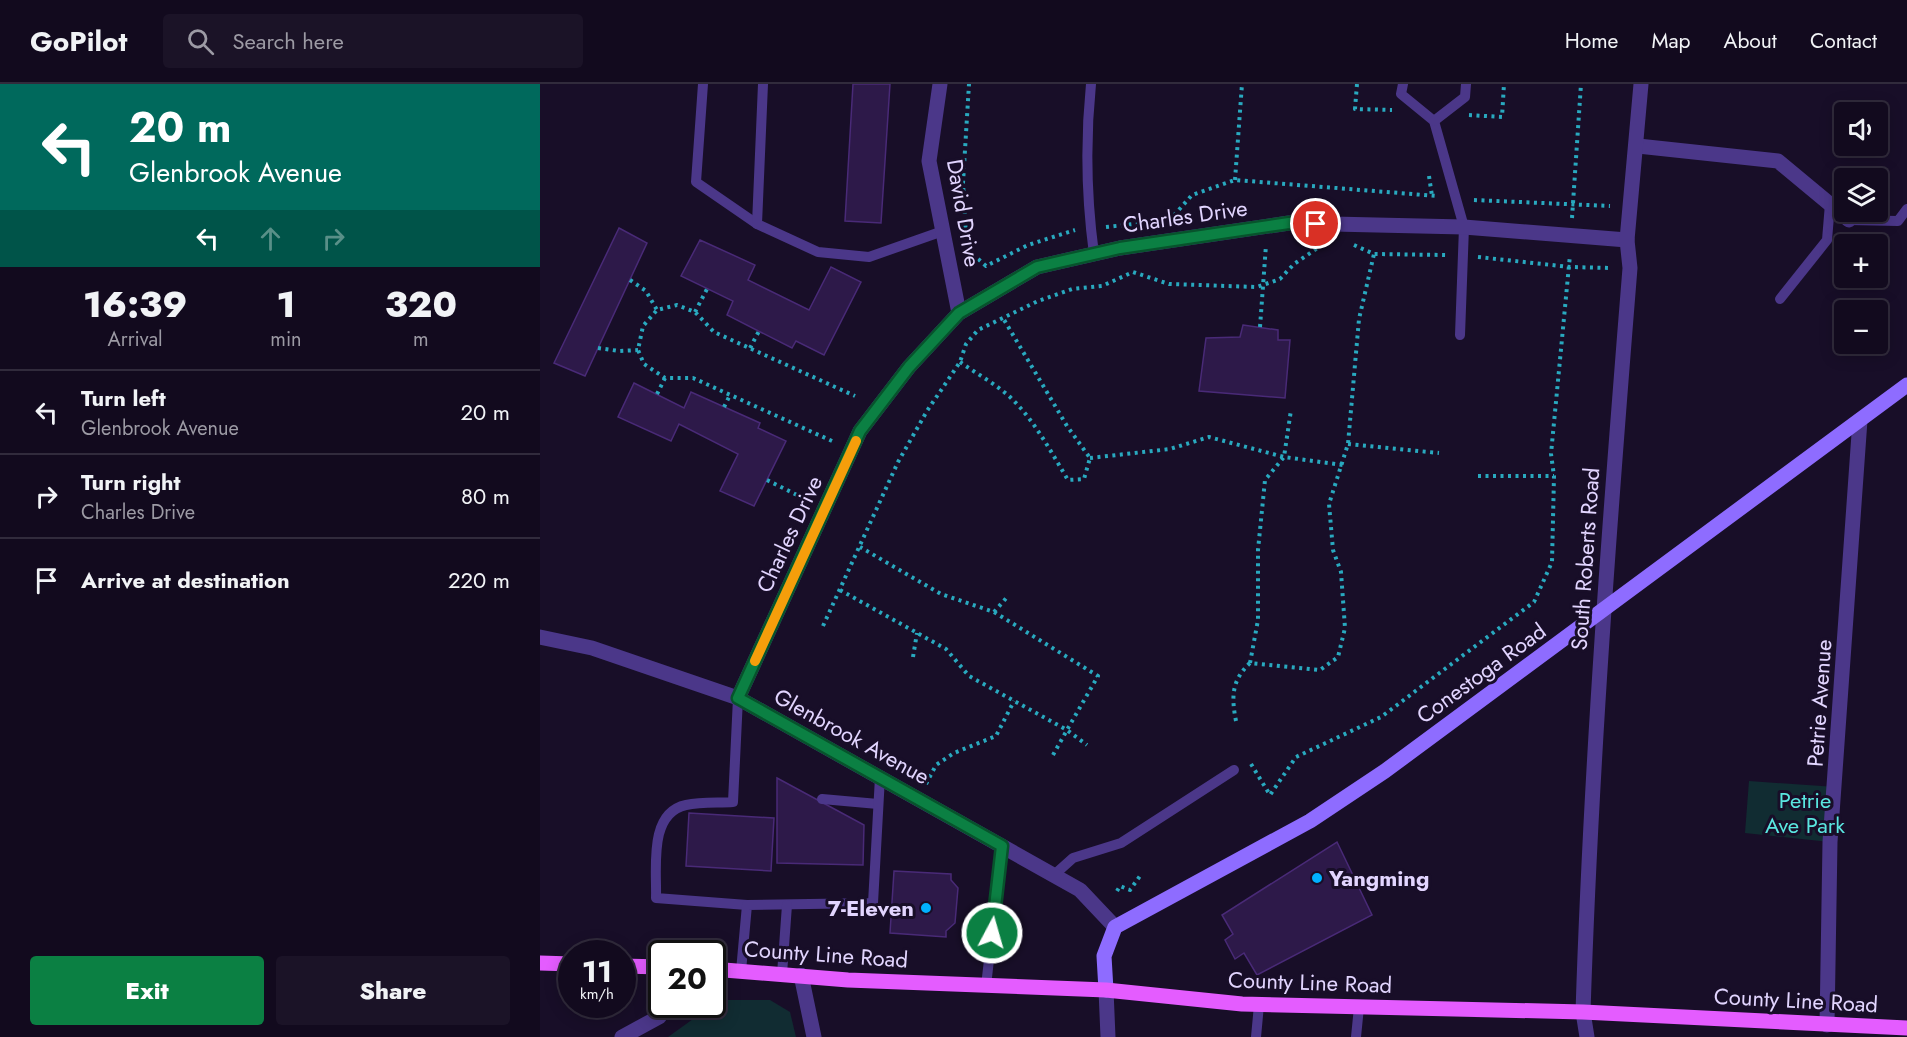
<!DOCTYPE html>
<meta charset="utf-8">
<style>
body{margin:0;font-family:Jost,sans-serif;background:#1b1327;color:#f1f3f6;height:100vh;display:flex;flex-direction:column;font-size:22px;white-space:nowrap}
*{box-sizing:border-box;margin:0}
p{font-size:20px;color:#9c9aa4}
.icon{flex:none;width:33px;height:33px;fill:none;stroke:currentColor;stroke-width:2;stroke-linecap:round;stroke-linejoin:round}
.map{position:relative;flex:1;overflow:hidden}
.details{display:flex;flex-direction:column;background:#120a1e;width:540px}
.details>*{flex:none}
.guide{background:#00695c;color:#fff;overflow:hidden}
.controls{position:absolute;left:1294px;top:18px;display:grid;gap:12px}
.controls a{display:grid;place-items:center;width:54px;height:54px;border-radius:6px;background:#120a1e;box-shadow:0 3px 15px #0003,0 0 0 2px #312b3c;font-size:30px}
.speed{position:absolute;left:18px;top:856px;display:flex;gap:12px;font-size:30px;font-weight:700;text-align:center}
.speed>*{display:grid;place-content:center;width:78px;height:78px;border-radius:50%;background:#120a1e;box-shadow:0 3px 15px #0003,0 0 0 2px #312b3c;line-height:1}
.speed small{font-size:15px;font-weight:400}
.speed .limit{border:3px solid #111;border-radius:9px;background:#fff;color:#111}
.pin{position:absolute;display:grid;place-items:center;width:51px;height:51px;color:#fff;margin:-26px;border:3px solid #fff;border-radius:50%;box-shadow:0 2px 6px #0007}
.me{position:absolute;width:66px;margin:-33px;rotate:6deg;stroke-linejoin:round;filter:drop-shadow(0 0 4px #0008)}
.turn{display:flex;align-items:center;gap:21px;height:126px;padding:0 30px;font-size:27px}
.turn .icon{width:78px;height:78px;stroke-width:2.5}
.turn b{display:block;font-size:42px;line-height:51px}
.lanes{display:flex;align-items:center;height:57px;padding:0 30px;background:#0003;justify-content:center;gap:30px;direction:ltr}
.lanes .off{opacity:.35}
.eta{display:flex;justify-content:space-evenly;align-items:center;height:102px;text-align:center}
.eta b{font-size:36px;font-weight:800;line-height:42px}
.primary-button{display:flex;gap:12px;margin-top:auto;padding:12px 30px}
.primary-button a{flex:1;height:69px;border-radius:6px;background:#0b8043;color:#fff;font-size:24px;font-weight:800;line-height:69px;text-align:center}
.primary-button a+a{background:#1b1327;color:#f1f3f6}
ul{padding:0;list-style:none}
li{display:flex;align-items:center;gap:18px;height:84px;padding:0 30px;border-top:2px solid #312b3c}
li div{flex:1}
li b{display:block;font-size:22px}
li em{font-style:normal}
header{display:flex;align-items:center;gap:36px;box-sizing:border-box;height:84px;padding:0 30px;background:#120a1e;border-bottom:2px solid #312b3c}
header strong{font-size:28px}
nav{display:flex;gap:33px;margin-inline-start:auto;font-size:21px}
.search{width:420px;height:54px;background:#1b1327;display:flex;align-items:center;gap:15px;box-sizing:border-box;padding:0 21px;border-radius:6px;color:#9c9aa4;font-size:22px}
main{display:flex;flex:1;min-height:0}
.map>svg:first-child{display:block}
.green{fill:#112c32}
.building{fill:#2d1949;stroke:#492a77;stroke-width:1.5}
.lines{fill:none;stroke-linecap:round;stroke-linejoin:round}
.path{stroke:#29a9bf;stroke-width:4;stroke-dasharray:3 4.5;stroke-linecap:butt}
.service{stroke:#4b3789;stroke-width:10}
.minor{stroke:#4b3789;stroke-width:15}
.tertiary{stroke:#4b3789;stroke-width:15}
.secondary{stroke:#8e6cff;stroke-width:15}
.primary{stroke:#e45cff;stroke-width:15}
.route-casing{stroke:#07532c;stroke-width:15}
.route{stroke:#0b8043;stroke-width:10}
.slow{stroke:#f59e0b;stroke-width:10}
.poi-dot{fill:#01b1ff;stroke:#180e28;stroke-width:2}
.labels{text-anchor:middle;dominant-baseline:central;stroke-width:6;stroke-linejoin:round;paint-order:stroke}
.street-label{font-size:22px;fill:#e2d5ff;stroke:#180e28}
.park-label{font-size:22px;fill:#5ae6e0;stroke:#180e28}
.poi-label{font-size:22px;font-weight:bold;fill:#e2d5ff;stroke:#180e28;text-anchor:start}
</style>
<header>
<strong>GoPilot</strong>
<div class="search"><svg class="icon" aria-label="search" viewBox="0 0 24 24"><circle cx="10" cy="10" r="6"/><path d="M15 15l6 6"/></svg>Search here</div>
<nav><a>Home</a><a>Map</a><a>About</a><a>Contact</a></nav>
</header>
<main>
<section class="details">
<div class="guide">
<div class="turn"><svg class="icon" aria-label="left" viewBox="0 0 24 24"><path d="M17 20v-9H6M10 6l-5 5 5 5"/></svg><div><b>20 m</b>Glenbrook Avenue</div></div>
<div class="lanes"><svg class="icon" aria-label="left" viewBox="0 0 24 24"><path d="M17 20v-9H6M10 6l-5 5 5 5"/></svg><svg class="icon off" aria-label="ahead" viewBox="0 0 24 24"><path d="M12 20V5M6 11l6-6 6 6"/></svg><svg class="icon off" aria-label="right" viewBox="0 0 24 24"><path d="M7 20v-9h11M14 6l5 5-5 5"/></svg></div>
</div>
<div class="eta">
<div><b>16:39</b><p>Arrival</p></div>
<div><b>1</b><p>min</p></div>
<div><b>320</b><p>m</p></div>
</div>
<ul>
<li><svg class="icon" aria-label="left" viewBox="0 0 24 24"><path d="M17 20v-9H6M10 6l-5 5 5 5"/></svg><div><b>Turn left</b><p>Glenbrook Avenue</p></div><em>20 m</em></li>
<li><svg class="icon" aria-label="right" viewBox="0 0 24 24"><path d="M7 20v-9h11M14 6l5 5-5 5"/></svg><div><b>Turn right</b><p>Charles Drive</p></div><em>80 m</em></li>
<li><svg class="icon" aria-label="arrive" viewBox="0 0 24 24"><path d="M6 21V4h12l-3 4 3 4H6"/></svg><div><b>Arrive at destination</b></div><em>220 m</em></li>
</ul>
<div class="primary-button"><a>Exit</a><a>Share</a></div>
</section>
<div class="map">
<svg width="1367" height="953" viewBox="0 0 1367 953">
<rect width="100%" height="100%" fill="#180e28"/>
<g class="green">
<polygon points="1209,697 1296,703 1290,758 1205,749"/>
<polygon points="187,916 230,916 250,928 256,953 128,953 167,925"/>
</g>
<g class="building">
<polygon points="313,0 350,0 341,139 305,137"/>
<polygon points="79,144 107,159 45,292 14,279"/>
<polygon points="160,156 215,181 208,196 269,226 291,183 321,198 284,271 256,257 252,264 187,231 193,217 141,192"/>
<polygon points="703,241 738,246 738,256 750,256 745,314 659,307 666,254 700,253"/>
<polygon points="94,299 144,324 151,308 220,339 218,344 246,357 214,422 180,407 198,370 139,340 131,357 78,333"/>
<polygon points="237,694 324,741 323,781 237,779"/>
<polygon points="149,729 234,734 231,787 146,782"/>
<polygon points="797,758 832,831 717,891 704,869 695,875 685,856 693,850 682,831"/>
<polygon points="354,787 411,790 411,796 418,804 415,839 406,847 406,853 350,849"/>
</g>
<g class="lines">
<g class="path">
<polyline points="817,0 815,25 852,26"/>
<polyline points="929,31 962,33 964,0"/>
<polyline points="889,92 892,112"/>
<polyline points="695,96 702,0"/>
<polyline points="934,116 1070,122"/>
<polyline points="1032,134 1041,0"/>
<polyline points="629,137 652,111 695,96 897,112"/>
<polyline points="566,143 603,139"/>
<polyline points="426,152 423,99 429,0"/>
<polyline points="814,161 834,170 906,171"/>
<polyline points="427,165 446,182 488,161 535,146"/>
<polyline points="938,173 1030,183 1071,184"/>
<polyline points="90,196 106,207 117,226"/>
<polyline points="155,228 167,205"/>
<polyline points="720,243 726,161"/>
<polyline points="58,264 79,267 98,266"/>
<polyline points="210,264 219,247"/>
<path d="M420,278C437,290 456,300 471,314C495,337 511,368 528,396L544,395L550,374L527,342L463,234"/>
<polyline points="117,310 125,294"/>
<polyline points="184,323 190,311"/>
<polyline points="292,357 153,294 125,294 104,280 98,266 103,242 117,226 137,221 155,228 174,248 315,312"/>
<polyline points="808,360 899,369"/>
<polyline points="550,374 630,365 669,353 744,373 803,381"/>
<polyline points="938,392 1014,392"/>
<polyline points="227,396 265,415"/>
<polyline points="300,506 406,565 429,592 527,646 558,592 454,528 401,510 320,463"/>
<polyline points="454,528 468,512"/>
<polyline points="283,542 358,378 387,327 420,278 426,260 438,246 498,217 532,205 562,202 593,188 629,200 717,203 740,195 754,180 782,161"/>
<polyline points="373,573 377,549"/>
<polyline points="710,579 718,536 718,466 725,396 744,373 751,326"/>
<path d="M696,637C691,612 692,596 710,579L780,586L798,573L805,544L801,488L793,466L789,420L808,360L819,235L834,170"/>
<polyline points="513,671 527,646 547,661"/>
<polyline points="711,680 730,711 756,673 841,633 994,518 1012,478 1014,392 1011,370 1030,171"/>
<polyline points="386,700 396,681 414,669 456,652 474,617"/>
<polyline points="577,807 580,802 590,806 600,792"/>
</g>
<g class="service">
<polyline points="163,0 156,98 217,140"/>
<polyline points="223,0 217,140 278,168 329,173 403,147"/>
<path d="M551,0C545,59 546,111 554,170"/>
<polyline points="863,0 861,10 894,37 924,143 920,251"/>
<polyline points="894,37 925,13 926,0"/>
<polyline points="1309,136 1358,137 1367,125"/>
<polyline points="1240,215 1287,156 1290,120"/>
<path d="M198,614L193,718C178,719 161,718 146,721C108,729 117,785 116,814L207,821"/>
<polyline points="282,715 338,720"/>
<polyline points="514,791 533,774 581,759 694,686"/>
<polyline points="201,887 207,821 333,819 340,693"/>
<polyline points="242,890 247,821"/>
<polyline points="446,902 462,762"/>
<polyline points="716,953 719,921"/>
<polyline points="816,953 819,923"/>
</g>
<g class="minor">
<polyline points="400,0 389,77 419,229"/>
<polyline points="1098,62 1238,77 1309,136"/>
<polyline points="0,553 52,564 198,614 540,806 575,843"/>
<polyline points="198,614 320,347 369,283 419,229 497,183 580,164 749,139 924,143 1087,156"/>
<polyline points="261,891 274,953"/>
<polyline points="566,906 568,953"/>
<polyline points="1043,928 1047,953"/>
<polyline points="1287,941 1290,758 1320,336"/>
</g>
<g class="tertiary">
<path d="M1043,928C1051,679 1070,432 1090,184L1087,156L1101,0"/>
<polyline points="82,953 119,933 128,921"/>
</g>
<polyline class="secondary" points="566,906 564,872 575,843 770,737 845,687 1367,301"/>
<g class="primary">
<polyline points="0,879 32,880"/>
<polyline points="82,882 122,883"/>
<polyline points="172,885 308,896 566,906 702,920 1043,928 1367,944"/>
</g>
</g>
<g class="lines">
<g class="route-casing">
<polyline id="route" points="452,849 462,762 198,614 320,347 369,283 419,229 497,183 580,164 749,139 776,140"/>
</g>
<use href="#route" class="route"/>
<polyline class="slow" points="215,577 316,357"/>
</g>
<g class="poi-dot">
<circle cx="777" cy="794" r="6"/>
<circle cx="386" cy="824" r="6"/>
</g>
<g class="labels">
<g class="street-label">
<text transform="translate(424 129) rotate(80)">David Drive</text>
<text transform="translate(645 132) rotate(-8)">Charles Drive</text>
<text transform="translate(249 450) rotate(-65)">Charles Drive</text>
<text transform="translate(1045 475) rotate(-86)">South Roberts Road</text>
<text transform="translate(941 589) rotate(-36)">Conestoga Road</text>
<text transform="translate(1279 619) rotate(-86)">Petrie Avenue</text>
<text transform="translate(312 652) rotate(29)">Glenbrook Avenue</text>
<text transform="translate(286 870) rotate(4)">County Line Road</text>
<text transform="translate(770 898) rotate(2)">County Line Road</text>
<text transform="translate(1256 916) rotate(3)">County Line Road</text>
</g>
<g class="park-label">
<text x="1265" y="716">Petrie<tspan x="1265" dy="25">Ave Park</tspan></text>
</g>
<g class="poi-label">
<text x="789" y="794">Yangming</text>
<text x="374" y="824" text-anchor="end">7-Eleven</text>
</g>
</g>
</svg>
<div class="controls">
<a><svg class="icon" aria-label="sound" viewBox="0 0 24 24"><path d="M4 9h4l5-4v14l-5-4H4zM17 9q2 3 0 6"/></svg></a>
<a><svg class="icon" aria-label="layers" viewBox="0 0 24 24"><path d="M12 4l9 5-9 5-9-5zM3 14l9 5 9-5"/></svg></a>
<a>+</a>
<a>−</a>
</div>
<div class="speed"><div>11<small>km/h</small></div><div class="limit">20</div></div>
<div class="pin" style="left:776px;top:140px;background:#d93025"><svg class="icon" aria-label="arrive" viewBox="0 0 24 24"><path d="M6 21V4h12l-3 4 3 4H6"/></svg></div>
<svg class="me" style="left:452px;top:849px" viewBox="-20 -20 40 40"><circle r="17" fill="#0b8043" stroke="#fff" stroke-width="3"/><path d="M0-11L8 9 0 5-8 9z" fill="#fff"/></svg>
</div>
</main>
